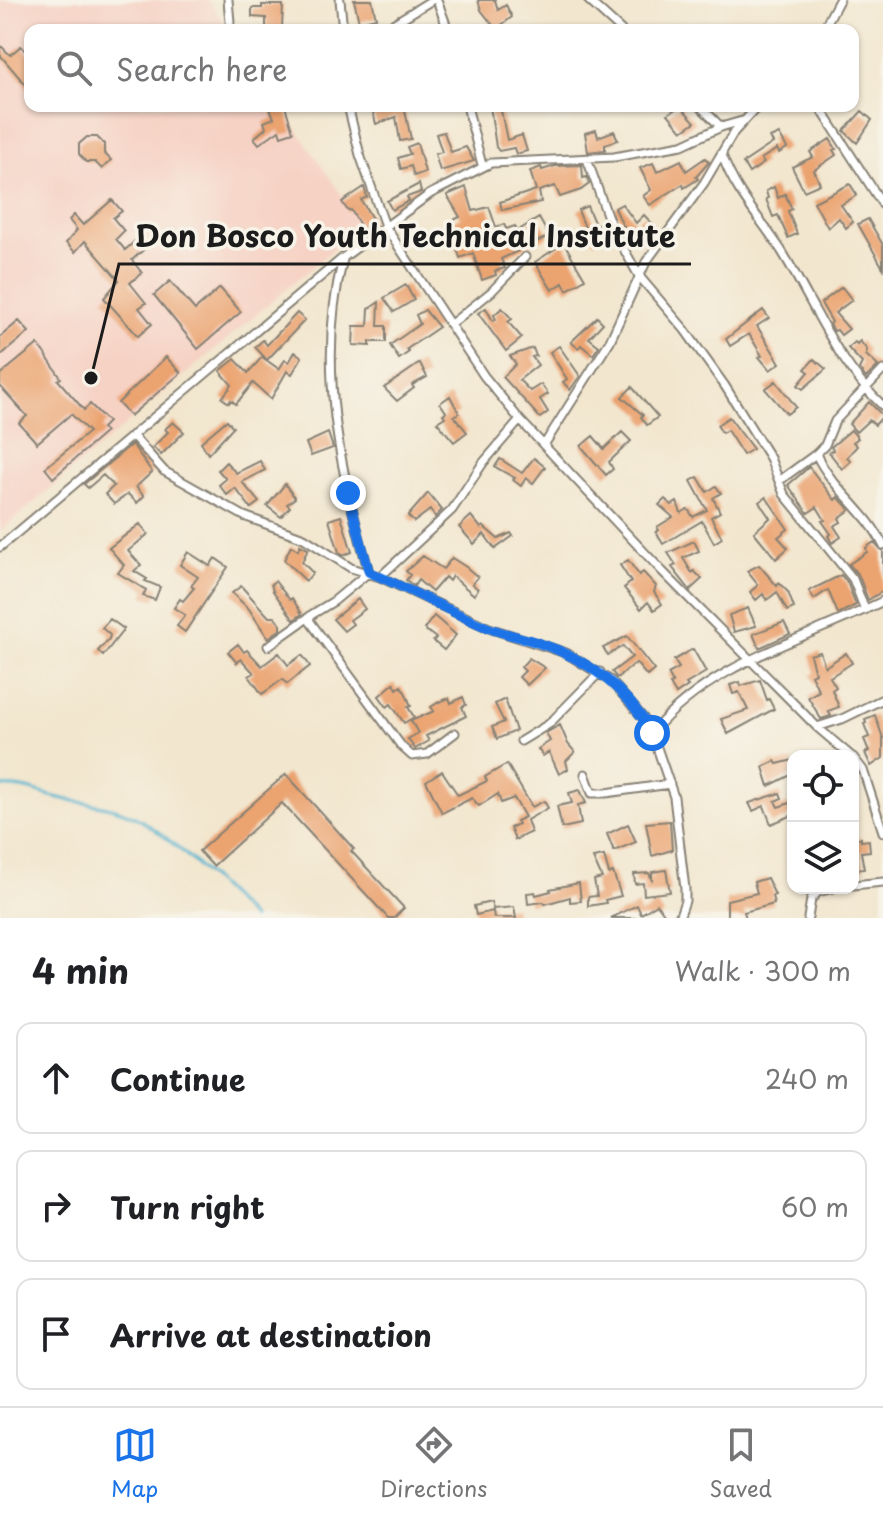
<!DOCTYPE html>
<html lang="en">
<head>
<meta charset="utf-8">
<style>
  :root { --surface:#fff; --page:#f6f6f6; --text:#202124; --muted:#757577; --line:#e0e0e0; --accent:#1a73e8 }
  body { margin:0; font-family:"Playpen Sans",sans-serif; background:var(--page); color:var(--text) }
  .controls { position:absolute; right:24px; bottom:24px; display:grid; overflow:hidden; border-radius:16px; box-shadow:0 2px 6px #0004 }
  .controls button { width:72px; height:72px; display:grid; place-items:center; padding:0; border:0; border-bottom:2px solid var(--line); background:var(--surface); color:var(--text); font:40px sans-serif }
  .stop { position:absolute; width:24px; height:24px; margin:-18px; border:6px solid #1a73e8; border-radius:50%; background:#fff }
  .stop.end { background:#1a73e8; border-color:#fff; box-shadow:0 2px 8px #0008 }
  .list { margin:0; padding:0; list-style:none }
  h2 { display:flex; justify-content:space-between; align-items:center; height:104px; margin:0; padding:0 32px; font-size:34px }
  h2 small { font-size:26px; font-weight:400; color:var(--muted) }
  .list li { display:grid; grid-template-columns:52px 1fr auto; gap:24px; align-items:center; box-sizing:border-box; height:112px; margin:0 16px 16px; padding:0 16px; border:2px solid var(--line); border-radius:16px }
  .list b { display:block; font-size:30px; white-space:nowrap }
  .list em { font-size:26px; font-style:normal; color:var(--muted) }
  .icon { flex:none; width:44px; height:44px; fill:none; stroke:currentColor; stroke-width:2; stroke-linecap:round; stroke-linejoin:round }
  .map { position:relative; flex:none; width:883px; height:918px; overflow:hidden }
  .search { position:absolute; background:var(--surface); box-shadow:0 2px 6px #0004; left:24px; right:24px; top:24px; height:88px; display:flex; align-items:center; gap:20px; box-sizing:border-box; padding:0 28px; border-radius:16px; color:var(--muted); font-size:30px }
  .sheet { height:488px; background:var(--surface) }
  nav { display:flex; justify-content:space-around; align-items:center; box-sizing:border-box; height:112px; border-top:2px solid var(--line); background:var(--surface); font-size:22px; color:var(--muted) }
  nav a { display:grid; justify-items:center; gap:4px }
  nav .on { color:var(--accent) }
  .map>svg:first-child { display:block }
  .built { fill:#f6d2c4 }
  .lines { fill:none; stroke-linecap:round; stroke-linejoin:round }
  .stream { stroke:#52b4d1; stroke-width:3 }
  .building { fill:#eba370 }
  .minor-casing { stroke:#878175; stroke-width:11 }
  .minor { stroke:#fff; stroke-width:7 }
  .route { stroke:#1a73e8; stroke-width:10 }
  .leader { fill:none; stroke:#1c1c1c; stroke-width:3 }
  .callout-dot { fill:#1c1c1c; stroke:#f7f3e8; stroke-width:3 }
  .callout-label { font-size:30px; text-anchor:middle; font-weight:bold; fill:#1c1c1c; stroke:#f7f3e8; stroke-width:7; stroke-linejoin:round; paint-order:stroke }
</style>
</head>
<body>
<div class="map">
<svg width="883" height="918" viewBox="0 0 883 918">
  <rect width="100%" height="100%" fill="#f7f3e8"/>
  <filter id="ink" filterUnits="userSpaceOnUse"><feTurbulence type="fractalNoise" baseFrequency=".0125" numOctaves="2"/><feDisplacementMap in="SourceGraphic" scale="16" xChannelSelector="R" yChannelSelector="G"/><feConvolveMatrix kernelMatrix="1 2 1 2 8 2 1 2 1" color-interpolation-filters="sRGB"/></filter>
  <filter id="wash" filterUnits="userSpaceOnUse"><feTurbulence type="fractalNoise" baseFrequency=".006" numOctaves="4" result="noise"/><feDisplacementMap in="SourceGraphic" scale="32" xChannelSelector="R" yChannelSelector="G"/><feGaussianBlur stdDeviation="1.8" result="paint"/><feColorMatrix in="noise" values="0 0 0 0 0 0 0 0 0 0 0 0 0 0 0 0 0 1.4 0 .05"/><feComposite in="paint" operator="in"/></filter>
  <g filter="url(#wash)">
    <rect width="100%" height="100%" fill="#f2e6ce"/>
    <path class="built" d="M0,0H208L229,30H30V106H281L362,225L0,531Z"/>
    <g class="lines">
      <path class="stream" d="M0,787C24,785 37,793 59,798C82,803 110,805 131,815C172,835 218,886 252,918"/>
    </g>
    <g id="blocks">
      <path class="building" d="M354,0H372L376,18L359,22Z
        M478,0H495L498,10L506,5L512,17L496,29L481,10Z
        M262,5H283L282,28L266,29V18L252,17V8H262Z
        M0,45L10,55L21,46L30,56V90L0,55Z
        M269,106H285L293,132L281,136L279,130L259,144L254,138L266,128L264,122L274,118Z
        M381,106H404L411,139L400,141L396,117L376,124L372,109Z
        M490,106H500L507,140L522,135L527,151L516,154L514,148L499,151L496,147Z
        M680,106L695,122L682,131L668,114Z
        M862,111L872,120L857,143L844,131Z
        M596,130L598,137L614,131L618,140L605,145V150L588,152L585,133Z
        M444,132L451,152L466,147L474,161L440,171L435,154L442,152L436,134Z
        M779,134L787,148L779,153L777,149L761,159L764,163L749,173L743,163L773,143L770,138Z
        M87,137H97L104,144V153L111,160L102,169L95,162H86L79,154V144Z
        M830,139L836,149L833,150L836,155L814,170L820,184L804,191L792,167L813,157L810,152Z
        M417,143L425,172L414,176L411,166L401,169L398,158L410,154L407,147Z
        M705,158L709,162L696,177L698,179L684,188L683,184L650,205L643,196L651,190L640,168L653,163L657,172L681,160L686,171Z
        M582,165L583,178L587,177L589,184L581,190L560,197L555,186L539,191L541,202L502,210L500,202L536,190L530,171L541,167L542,170L555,166Z
        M419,184L421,192L407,197L409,201L392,210L387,201Z
        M850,184L857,195L841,205L853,222L846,228L839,218L828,228L814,202Z
        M364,187L367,197L361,200L374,222L362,229L351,210L348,211L342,202Z
        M466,187L473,211L489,207L496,227L504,224L506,229L515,226L517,231L539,218L549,236L501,259L505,268L495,271L496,275L482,280L473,253L460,258L454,240L458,238L451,221L460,217L447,195Z
        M774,187L778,198L785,194L792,209L788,211L797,234L788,238L778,215L773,217L766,199L768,198L766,191Z
        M112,200L122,211L113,218L124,231L116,239L125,250L141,236L149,245L132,260L142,273L130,283L146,303L139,308L152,324L138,336L104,298L119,280L85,241L75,252L66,243L77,230L69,220L74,215L83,225Z
        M622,204L636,223L644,215L657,229L640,244L622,224L615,208Z
        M587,206L595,225L597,224L604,237L594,242L591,237L587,239L583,231L586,230L578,210Z
        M868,219L883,245V268L858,224Z
        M564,243L585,279L567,290L563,283L552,290L535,262Z
        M170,281L195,310L220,288L241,312L198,349L154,295Z
        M406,285L414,300L394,312L384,298Z
        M842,287L852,300L835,313L849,329L841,335L837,330L834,331L830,324L832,322L821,303Z
        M379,302L378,326H386V342H370V346L353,345L354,326H368L369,309Z
        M486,308L493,321L496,320L494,315L502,308L512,319L508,322L522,338L506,351L478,313Z
        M425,310L439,327L407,349L409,352L399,359L390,345L420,324L416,315Z
        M763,310L769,318L757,326L780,363L770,370L759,357L762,356L749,334L730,346L726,339Z
        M297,313L305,320L267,360L255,347L263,340L267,345Z
        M597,317L603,323L589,338L599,346L593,355L581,345L578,348L571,342Z
        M19,321L29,332L0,356V337Z
        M860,341L867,350L866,355L878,366L866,378L859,369L862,363L848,348L855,342L857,344Z
        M38,344L61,378L58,380L84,410L90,404L108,422L102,428L106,432L53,478L45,468L89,432L71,414L37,443L19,423L27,416L0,386V375Z
        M559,346L580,376L570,390L563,382L567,379L550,352Z
        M533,348L536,356L532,357L538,365L519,380L530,391L541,384L548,394L540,399L548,412L540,418L503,377L516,364L510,356Z
        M295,352L302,357L292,374L287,371L271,399L253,383L236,404L231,400L229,403L222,398L232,385L220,371L235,359L248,373L262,357L279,369L285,360L289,362Z
        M166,357L181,373L130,416L118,403Z
        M814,359L826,369L803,389L798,385L809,372L805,369Z
        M420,363L427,377L412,385L414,388L397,401L384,388Z
        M776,381L796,407L787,414L765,389Z
        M632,387L658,417L647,425L641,417L643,415L622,397Z
        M450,396L459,413L454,416L467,432L454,442L437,422L445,417L443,414L446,412L440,403Z
        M869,402L883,416L875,425L869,420L856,432L849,424Z
        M729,417L753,449L743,455L727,430L722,433L717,425Z
        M227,420L233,427L208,454L201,442Z
        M173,422L184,432L161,455L153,447L168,432L165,429Z
        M851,430L858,438L853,442L857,446L847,457L851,461L842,469L829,452L833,450L831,447Z
        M622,432L631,441L609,462L613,469L606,475L581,446L593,436L604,449Z
        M328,433L333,448L311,456L306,443Z
        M132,444L152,472L136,487L144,496L137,503L128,494L114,504L105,494L114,486L103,475L88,488L84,484Z
        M534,458L545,467L533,483L526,478L521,486L513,480L515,478L495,467L500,459L522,473Z
        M260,461L265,470L242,482L259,502L251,508L235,488L227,495L219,485L226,479L218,470L226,462L236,473Z
        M809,467L835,500L838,497L850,510L839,518L841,522L834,526L841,537L832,543L828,536L831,534L822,521L825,520L817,507L808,513L788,485Z
        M698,477L707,492L716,486L721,493L713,498L720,512L711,517L722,538L714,543L702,521L663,544L656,532L659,530L657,527L673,517L659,505L665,499L672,505L677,502L681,513L688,509L693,517L707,510L691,481Z
        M285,484L295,498L287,504L290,507L281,517L267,506Z
        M428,493L442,510L435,517L430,510L414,522L408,516Z
        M766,497L788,529L778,537L788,548L776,559L754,532L770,518L759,502Z
        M341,516L352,552L342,555L339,552L329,520Z
        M471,516L481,528L483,526L498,539L511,533L513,536L495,549L484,534L474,544L459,527Z
        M140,524L148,534L128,551L141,565L134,571L147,579L145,581L160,587L155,600L143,596L146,590L118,573L124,565L109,548Z
        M694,541L699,551L683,558L692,573L694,571L702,579L690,590L672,567L676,565L668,553Z
        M874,542L883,551V591L868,600L859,576L849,564L867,552L866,548Z
        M300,545L308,549L302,562L313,573L306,581L284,560L291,546L298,550Z
        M188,552L210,566L215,558L228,567L185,632L177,626L185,615L174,608L180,599L183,601L194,588L191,586L198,577L180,565Z
        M423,556L443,569L452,558L466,567L478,577L472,584L478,589L474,595L452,576L449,581L445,577L432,592L418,580L414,586L411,584L406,580L410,575L406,571Z
        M628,560L639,575L643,572L656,586L654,592L662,604L654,610L648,602L641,609L624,588L631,582L620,565Z
        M759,565L777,586L779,583L788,592L794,608L787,611L777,592L767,600L763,594L756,600L750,592L758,585L747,571Z
        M841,575L847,582L856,605L838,614L828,590L814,599L809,591Z
        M275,581L290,600L292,598L302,614L294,620L273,591L271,584Z
        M241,586L269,617H275L281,625V629L268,638L249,609L232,593Z
        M358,599L365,609L350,620L353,624L344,631L333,619Z
        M748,608L756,626L734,632L729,615Z
        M434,616L456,635L444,650L433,641L436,638L424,629Z
        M110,619L124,629L103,656L98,651L109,639L110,635L102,628Z
        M784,622L790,634L759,648L753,634Z
        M627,636L654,670L647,676L636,663L617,678L612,672L632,657L623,646L608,655L603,648Z
        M238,644L244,652L247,650L262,666L279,653L288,665L302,655L310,666L287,684L283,679L262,694L249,676L254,673L241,659L237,663L228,652Z
        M693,649L706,672L686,684L688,686L676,694L670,684L673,683L668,674L679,668L674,660Z
        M820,652L825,667L846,653L852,663L830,677L836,687L832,690L839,707L828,711L831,716L821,719L808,697L819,691L811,675L815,673L810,655Z
        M529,658L545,668L527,685L519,677L525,671L521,667Z
        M760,680L767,700L769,699L774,709L728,734L721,719L748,710L739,692L733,694L730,685L740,682L741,686Z
        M394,683L397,689L401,686L406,694L411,706L408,707L414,717L404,723L391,704L387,707L379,696Z
        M463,697L466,705L462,707L466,716L426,736L429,741L415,749L408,739L418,733L411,721L434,711L431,707L439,702L449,698L451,703Z
        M505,699L516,731L497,739L492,727L504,722L495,704Z
        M875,715L883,738V758L871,766L865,753L869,751L864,739L869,737L864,724L866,723L865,719Z
        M560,725L568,744L575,752L566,761L568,769L559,774L549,752L543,756L538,749L550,741L546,733Z
        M793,760V774L769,786L763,767L775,761L777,764Z
        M507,764L532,807L544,801L548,808L527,820L531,832L515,840L510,828L518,824L516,821L525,817L514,798L501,803L498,794L479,806L472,798L442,813L426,781L442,771L458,795L487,781L485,777Z
        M286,774L354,849L351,851L404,908L394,918H388L282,803L213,866L199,851Z
        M580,790L586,803L578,805L581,824L562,828L557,806L572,803L569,793Z
        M780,793L782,798L775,801L778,807L793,802V815L771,824L764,806L753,811L749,803Z
        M670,821L672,850L652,856L646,823Z
        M628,824L636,842L614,851L607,834Z
        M861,838V841L869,840L870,851L861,852L864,869L856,870L853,839Z
        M604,856L609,874L613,872L621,896L605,900L606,903L588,906V897L597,896L594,880L602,878L593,858Z
        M666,870L670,892L644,895L643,883L635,884L634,874L649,873L652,881V872Z
        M767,878L775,895L772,896L774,904L744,912L746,918H727V900L757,893L754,882Z
        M579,883L581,901L570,902V897L545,904L544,902L528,904L527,893L535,892L536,895L551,891L550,889Z
        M491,902L493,909L514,907L516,918H494L493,911L476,915L474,906Z
        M657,904L664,914L659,918H611L637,905L641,914Z"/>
    </g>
  </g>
  <g filter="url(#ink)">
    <use href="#blocks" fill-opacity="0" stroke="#878175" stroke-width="2"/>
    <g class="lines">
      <g class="minor-casing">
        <path id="minor" d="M228,0L230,22
          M340,0L343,30
          M437,0L448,30
          M588,0L621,30
          M383,30L432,0
          M823,30L839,0
          M348,106L360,155L385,226L484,376L520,420L662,571L817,727L851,756
          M467,106L482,165
          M700,106L721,127
          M819,106L883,205
          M722,155C735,192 760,218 781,250C814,303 836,362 883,406
          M587,159L611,226L639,276L685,330L725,386L770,458L784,494L853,579L865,610
          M343,259C316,363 340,472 369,572L334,601L311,615L309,620L402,747L412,756L427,754L455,733
          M451,324L491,292L525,257
          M132,435L164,471L244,516L304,538L351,568L380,577L489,628L566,653L611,681L644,719L652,733L674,797L685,889V901L679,918
          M544,445L610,341L646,262L704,183L734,132L758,106
          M816,454C832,489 867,511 883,545
          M779,481L816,454L825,445L835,421L883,370
          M0,547L344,257L430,194L491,163L614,157L682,145L721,127L742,121
          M380,577L452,510L483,463L520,420
          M268,646L309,617
          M817,727L842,719L883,699
          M652,733C711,662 804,640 883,601
          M521,741L549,724L600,672
          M853,757L863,770L883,832
          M585,774L592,793H606L670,784
          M853,885L883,882
          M808,918L811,899L818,892L833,888"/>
      </g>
      <use href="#minor" class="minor"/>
    </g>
  </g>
  <g class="lines" filter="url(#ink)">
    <path class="route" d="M348,493L369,572C409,589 447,610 486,627C503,634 522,637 539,643C588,659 626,688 652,733"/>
  </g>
  <path class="leader" d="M91 378L119 264H691"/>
  <circle class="callout-dot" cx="91" cy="378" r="8"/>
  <g class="callout-label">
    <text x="405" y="247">Don Bosco Youth Technical Institute</text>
  </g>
</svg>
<div class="controls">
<button><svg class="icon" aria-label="locate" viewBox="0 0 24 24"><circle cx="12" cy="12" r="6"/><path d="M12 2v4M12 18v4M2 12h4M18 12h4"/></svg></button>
<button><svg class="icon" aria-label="layers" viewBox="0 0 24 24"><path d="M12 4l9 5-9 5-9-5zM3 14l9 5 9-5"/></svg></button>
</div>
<div class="stop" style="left:652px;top:733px"></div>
<div class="stop end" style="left:348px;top:493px"></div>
<div class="search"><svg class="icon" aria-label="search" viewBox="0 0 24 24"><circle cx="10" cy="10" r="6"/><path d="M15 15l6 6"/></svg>Search here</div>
</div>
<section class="sheet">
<h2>4 min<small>Walk · 300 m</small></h2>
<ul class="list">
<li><svg class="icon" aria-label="ahead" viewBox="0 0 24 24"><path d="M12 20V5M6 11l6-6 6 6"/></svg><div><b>Continue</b></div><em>240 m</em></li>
<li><svg class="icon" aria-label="right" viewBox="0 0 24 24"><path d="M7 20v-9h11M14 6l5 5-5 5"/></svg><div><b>Turn right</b></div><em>60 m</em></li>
<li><svg class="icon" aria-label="arrive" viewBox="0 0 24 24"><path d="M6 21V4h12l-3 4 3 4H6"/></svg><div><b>Arrive at destination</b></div></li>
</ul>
</section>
<nav>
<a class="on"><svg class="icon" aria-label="map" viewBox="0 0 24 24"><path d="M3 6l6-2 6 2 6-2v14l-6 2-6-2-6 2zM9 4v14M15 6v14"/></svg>Map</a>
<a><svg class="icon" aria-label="directions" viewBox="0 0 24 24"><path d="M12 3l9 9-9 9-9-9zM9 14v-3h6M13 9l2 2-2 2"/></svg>Directions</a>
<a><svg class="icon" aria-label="saved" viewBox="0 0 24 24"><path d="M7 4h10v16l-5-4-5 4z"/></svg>Saved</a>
</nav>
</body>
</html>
